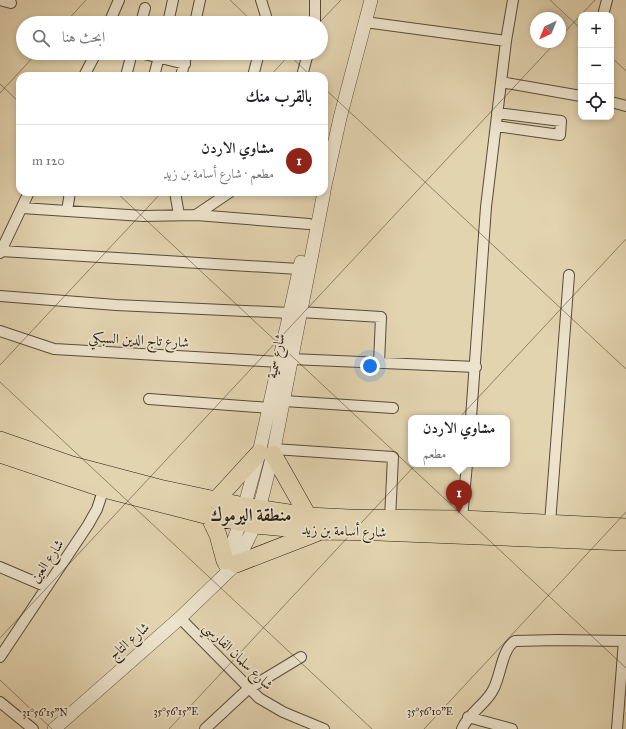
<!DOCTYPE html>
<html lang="ar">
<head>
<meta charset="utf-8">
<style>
  :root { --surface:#fff; --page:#f2f2f2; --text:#202124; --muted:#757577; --line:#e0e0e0; --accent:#8f2418 }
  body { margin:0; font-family:"IM FELL Great Primer",Amiri,serif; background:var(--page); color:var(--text); direction:rtl }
  .controls { position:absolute; right:12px; top:12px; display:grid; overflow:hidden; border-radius:8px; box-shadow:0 2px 6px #0003 }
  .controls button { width:36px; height:36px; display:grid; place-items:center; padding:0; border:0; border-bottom:1px solid var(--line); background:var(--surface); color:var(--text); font:20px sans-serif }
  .compass { position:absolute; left:530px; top:12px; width:36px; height:36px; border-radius:50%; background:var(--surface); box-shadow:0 2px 6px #0003; rotate:223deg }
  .you { position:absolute; left:370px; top:366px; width:14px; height:14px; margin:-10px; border:3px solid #fff; border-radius:50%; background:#1a73e8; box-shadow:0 0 0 6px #1a73e833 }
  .badge { display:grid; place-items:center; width:26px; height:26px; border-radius:50%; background:var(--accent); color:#fff; font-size:13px; font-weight:700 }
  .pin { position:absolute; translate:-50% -33px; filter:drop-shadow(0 1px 2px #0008) }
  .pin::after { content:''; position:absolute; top:21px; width:14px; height:12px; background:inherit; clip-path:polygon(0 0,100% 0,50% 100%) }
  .popup { position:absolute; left:408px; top:415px; width:102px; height:52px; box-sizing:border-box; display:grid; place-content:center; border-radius:8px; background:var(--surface); filter:drop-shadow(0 1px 3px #0005); font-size:13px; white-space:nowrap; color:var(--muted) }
  .popup b { font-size:15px; color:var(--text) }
  .popup::after { content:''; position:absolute; left:50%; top:100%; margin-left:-8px; border:8px solid transparent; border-top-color:var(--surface) }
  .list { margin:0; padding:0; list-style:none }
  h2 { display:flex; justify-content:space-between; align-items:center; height:52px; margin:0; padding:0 16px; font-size:17px }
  h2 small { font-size:13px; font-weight:400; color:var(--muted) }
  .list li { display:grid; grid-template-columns:26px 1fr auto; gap:12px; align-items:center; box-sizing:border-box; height:72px; padding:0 16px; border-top:1px solid var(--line) }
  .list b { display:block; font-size:15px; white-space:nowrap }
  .list p { margin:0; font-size:13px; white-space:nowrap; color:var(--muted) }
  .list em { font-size:13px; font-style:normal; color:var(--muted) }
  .icon { flex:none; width:22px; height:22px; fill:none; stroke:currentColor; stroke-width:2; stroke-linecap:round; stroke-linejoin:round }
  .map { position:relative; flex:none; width:626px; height:729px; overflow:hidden; direction:ltr }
  .search { position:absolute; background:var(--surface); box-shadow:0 2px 6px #0003; left:16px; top:16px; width:312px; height:44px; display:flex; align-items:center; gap:10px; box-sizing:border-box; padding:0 14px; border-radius:22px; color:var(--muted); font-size:15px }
  .panel { position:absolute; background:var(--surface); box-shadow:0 2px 6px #0003; left:16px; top:72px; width:312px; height:124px; border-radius:12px; direction:rtl }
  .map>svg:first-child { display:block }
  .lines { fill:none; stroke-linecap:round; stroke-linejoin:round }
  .minor-casing { stroke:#574c3a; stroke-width:12 }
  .tertiary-casing { stroke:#574c3a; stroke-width:14 }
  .trunk-casing { stroke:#281e12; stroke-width:18 }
  .minor { stroke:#ede3cc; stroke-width:10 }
  .tertiary { stroke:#ede3cc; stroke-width:13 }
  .trunk { stroke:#e3d4b0; stroke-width:17 }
  .ticks { fill:none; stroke:#281e12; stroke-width:1; stroke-opacity:0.45 }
  .labels { text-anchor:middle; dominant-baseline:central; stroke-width:3.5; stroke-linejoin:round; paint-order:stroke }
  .street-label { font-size:14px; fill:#281e12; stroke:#ede3cc }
  .district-label { font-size:18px; font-weight:bold; fill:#281e12; stroke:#ede3cc }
  .ticks-label { font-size:10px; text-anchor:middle; fill:#281e12; stroke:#ede3cc; stroke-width:3.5; stroke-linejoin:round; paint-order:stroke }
</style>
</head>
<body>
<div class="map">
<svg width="626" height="729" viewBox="0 0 626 729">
  <rect width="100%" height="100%" fill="#e3d4b0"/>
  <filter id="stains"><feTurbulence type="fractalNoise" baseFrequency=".005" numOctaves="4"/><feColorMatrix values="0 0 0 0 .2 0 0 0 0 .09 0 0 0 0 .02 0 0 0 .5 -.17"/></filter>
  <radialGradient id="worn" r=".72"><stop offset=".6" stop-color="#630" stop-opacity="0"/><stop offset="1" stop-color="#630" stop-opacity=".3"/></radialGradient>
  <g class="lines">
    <g class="minor-casing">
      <path id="minor" d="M0,0L11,3
        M261,0L266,16V23
        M315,0V23
        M603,15L607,0
        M365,22L506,41L486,207L471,418
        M109,23L119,0
        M141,23L145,8
        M168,23L173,0
        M195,23L200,0
        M506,41L513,0
        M140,53L185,64
        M84,76L96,53
        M126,76L132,53
        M154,76L160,53
        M181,76L187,53
        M253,76L259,53
        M302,76L308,53
        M501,82L581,96
        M611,102L626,106
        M496,126L560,135L561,121L497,113
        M175,192L179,215
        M22,208L143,216L196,215L309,224
        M67,211L70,192
        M196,215L230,192
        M1,251L299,269
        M0,253L29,192
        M0,296L116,305L290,313
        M300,312L381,317L379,363
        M0,331L54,349L280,362
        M291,359L476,367
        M149,399L270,408
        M284,401L393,408
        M274,449L393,457L390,519
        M462,519L467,464
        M550,523L569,275
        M0,567L47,587
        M180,618L259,698L283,712L324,729
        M0,657L88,525L97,509L105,485
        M0,702L33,729
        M468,717L512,729
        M205,729L248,689L301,657
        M462,729C469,712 487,704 494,688C501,674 502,649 515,641L557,640L626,641
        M617,729L624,641"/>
    </g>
    <g class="tertiary-casing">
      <path id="tertiary" d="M324,190L340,118L371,0
        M225,565L240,523L259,453L301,262
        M54,729L180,618L236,564L255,525L273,454L324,192"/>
    </g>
    <g class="trunk-casing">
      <path id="trunk" d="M0,440L72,465L159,488L244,506L308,516L349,518L462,519L626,527
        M0,454L104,489L209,516L255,525L320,531L379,532L626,542
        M273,454L308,516
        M216,500L259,453
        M209,516L218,535L225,561
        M236,564L316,533"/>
    </g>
    <use href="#minor" class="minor"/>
    <use href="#tertiary" class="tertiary"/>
    <use href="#trunk" class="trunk"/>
  </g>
  <path class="ticks" d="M230,0L254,23M550,0L581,29M65,23L86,0M319,23L341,0M560,37L595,0M287,53L311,76M611,57L626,71M270,76L291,53M0,84L20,103M324,88L626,369M0,93L37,53M116,192L626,668M0,365L162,192M0,382L372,729M0,638L556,42M0,680L52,729M169,729L626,239M424,729L626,512"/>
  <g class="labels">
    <g class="street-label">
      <text transform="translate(139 340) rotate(3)">شارع تاج الدين السبكي</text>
      <text transform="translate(276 356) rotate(-79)">شارع سمية</text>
      <text transform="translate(344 531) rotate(2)">شارع أسامة بن زيد</text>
      <text transform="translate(47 561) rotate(-56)">شارع العين</text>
      <text transform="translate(129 641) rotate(-41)">شارع التاج</text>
      <text transform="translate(238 656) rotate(44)">شارع سلمان الفارسي</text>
    </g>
    <g class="district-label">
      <text x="251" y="515">منطقة اليرموك</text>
    </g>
  </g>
  <g class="ticks-label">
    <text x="176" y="715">35°56'15"E</text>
    <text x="430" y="715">35°56'10"E</text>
    <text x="45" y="716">31°56'15"N</text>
  </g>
  <rect width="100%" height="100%" filter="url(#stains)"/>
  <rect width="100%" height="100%" fill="url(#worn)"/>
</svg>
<div class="controls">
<button>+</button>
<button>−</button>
<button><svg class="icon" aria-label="locate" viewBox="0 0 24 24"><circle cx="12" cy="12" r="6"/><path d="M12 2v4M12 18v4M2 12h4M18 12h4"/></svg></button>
</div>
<svg class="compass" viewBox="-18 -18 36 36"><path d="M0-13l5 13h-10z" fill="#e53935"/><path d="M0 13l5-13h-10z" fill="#757577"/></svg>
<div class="you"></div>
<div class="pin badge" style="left:459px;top:513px">1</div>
<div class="popup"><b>مشاوي الاردن</b>مطعم</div>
<div class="search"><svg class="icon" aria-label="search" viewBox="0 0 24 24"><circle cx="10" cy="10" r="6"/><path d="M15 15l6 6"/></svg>ابحث هنا</div>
<section class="panel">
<h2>بالقرب منك<small></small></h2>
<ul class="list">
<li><span class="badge">1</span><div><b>مشاوي الاردن</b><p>مطعم · شارع أسامة بن زيد</p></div><em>120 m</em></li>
</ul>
</section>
</div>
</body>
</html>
